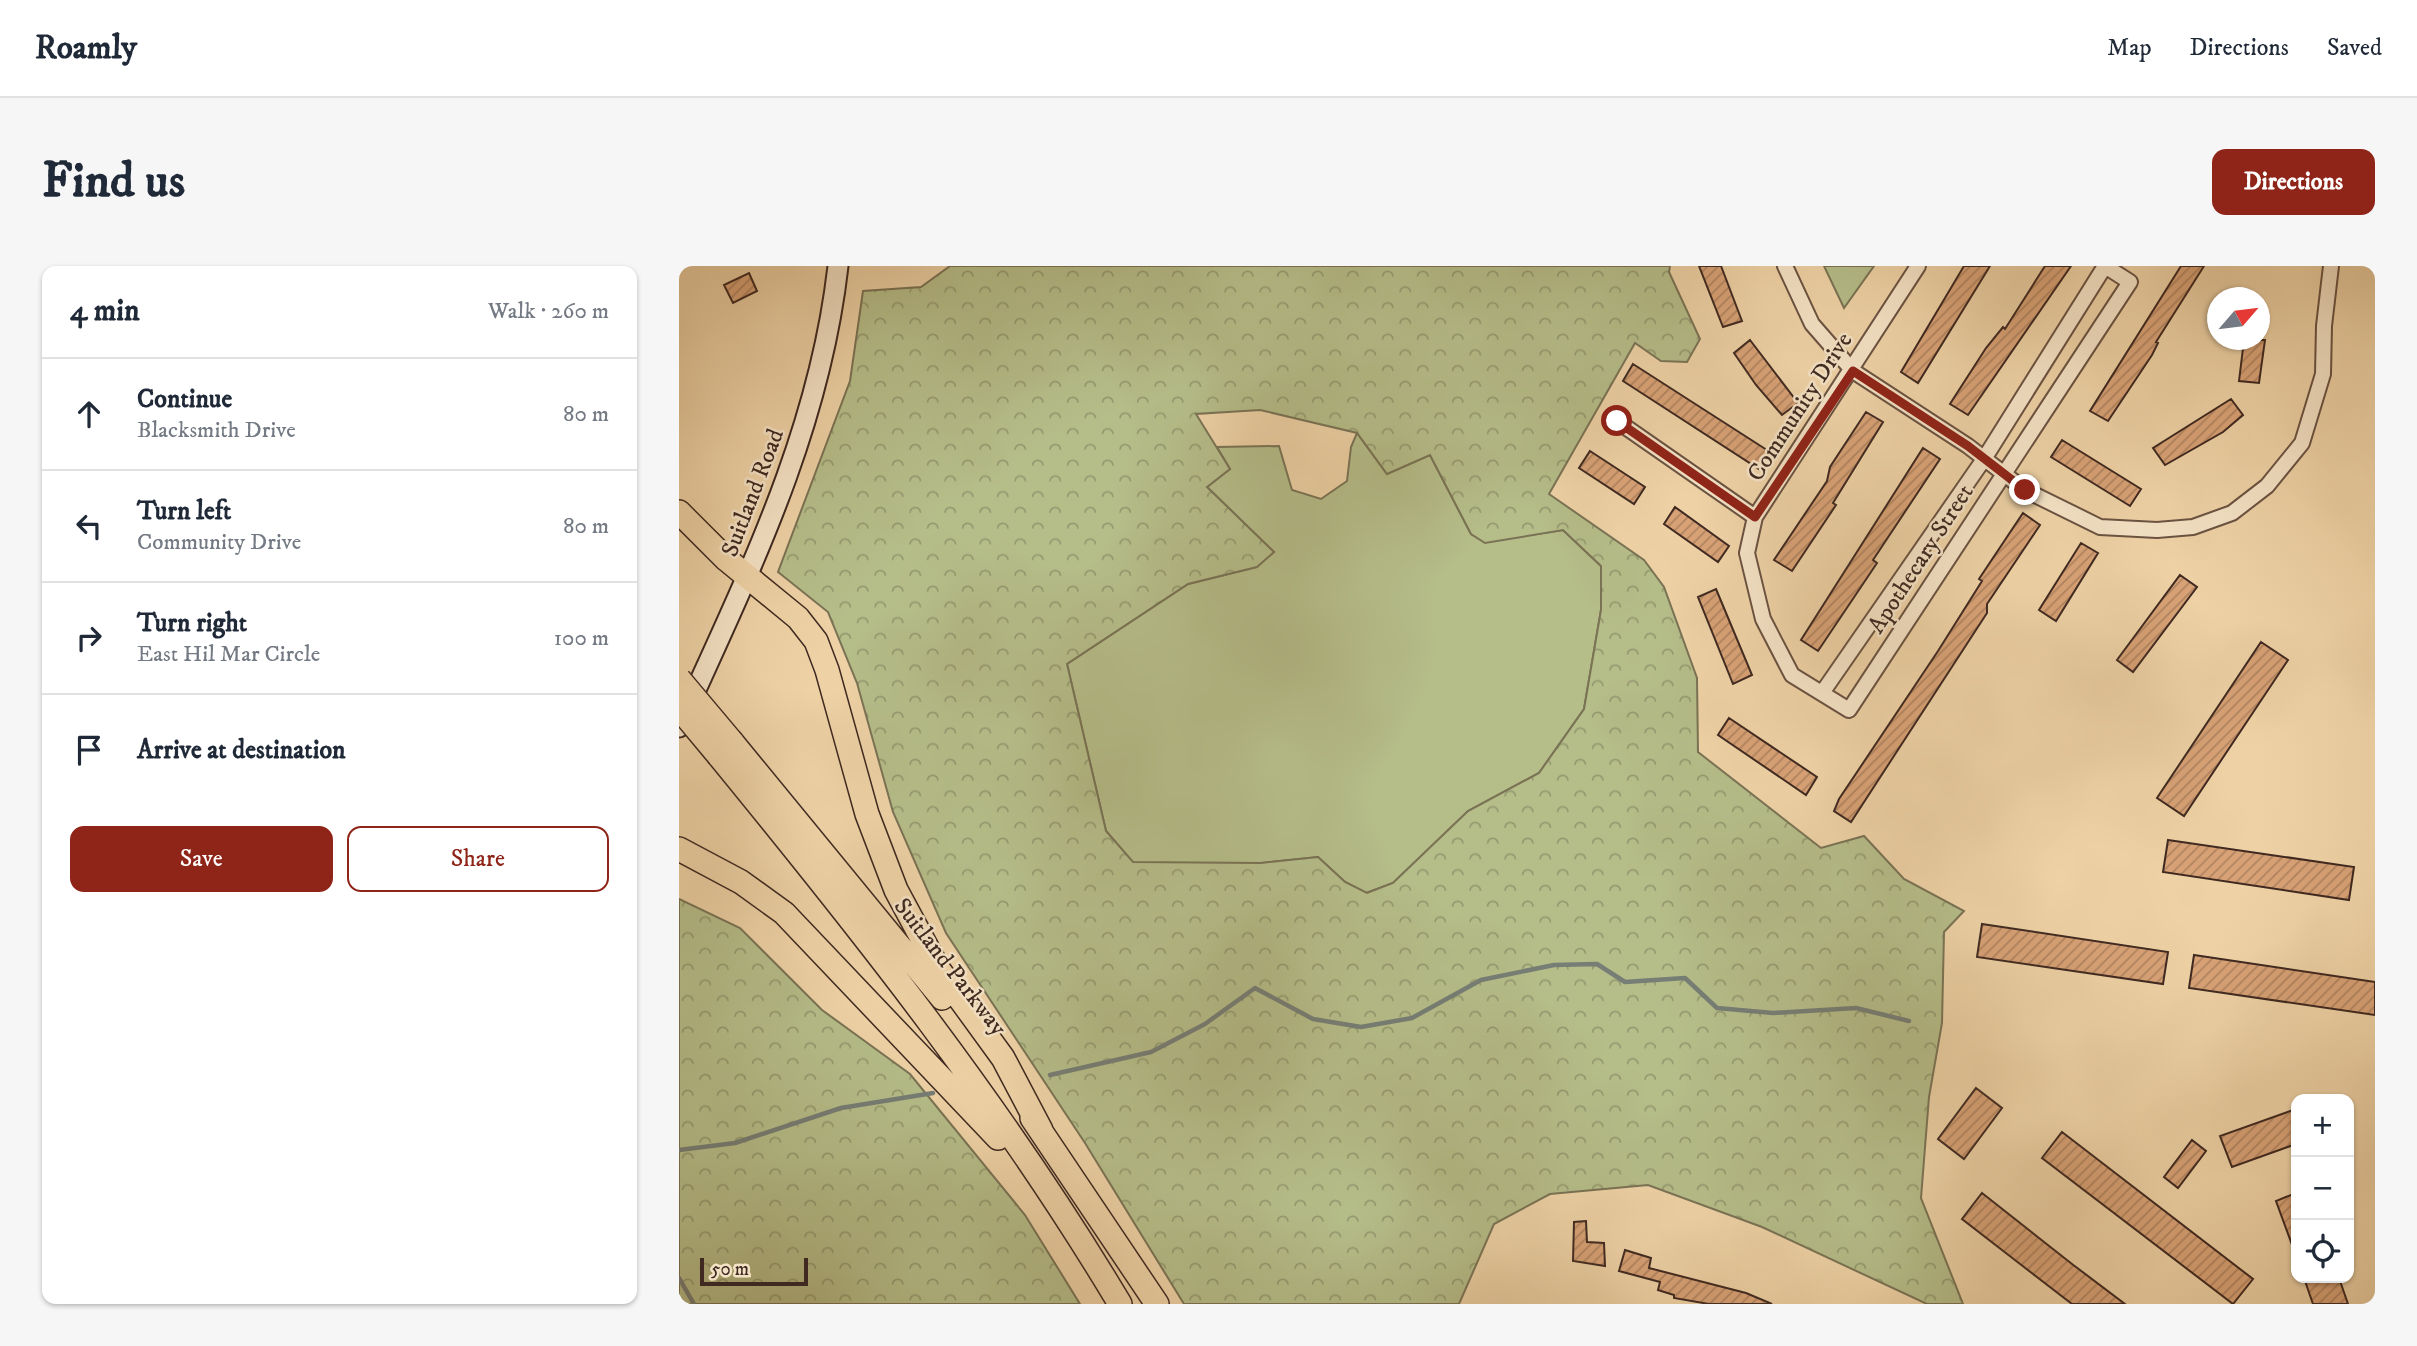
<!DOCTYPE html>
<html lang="en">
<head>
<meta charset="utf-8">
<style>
  :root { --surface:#fff; --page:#f6f6f7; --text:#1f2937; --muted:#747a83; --line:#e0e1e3; --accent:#8f2418 }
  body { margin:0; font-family:"IM FELL DW Pica",serif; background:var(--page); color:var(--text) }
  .controls { position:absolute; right:21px; bottom:21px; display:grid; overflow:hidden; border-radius:14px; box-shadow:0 2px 5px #0004 }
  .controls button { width:63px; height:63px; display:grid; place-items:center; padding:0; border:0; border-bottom:2px solid var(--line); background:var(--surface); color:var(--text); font:35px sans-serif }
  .compass { position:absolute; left:1528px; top:21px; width:63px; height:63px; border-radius:50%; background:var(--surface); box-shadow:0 2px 5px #0004; rotate:62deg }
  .scale { position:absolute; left:21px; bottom:18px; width:108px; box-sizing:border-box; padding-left:7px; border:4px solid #3f2921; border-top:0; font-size:19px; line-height:24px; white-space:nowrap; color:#3f2921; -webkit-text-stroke:5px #f4e2c5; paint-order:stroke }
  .stop { position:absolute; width:21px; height:21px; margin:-16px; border:5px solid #8f2418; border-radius:50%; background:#fff }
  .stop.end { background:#8f2418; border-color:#fff; box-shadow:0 2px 7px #0008 }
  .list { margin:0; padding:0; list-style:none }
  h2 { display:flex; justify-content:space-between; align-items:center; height:91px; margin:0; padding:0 28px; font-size:30px }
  h2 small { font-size:23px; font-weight:400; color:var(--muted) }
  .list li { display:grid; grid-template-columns:46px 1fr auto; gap:21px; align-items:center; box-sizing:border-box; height:112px; padding:0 28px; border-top:2px solid var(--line) }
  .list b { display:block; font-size:26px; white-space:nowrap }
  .list p { margin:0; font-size:23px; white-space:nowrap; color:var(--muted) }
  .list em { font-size:23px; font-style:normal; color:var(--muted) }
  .actions { display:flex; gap:14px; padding:21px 28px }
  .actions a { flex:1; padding:16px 0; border:2px solid var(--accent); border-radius:14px; text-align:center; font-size:24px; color:var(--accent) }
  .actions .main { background:var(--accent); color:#fff }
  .icon { flex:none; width:38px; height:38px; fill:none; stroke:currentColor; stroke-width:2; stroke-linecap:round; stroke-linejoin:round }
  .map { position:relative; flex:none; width:1696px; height:1038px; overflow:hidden; border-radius:14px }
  header { display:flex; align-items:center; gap:42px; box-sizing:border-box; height:98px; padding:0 35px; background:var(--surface); border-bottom:2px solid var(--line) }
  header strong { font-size:33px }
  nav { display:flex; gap:38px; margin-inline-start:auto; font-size:24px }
  .intro { display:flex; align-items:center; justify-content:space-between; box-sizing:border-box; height:168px; padding:0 42px }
  h1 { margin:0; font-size:49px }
  .button { padding:18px 32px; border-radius:14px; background:var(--accent); color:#fff; font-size:24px; font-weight:700 }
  main { display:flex; gap:42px; padding:0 42px }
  aside { flex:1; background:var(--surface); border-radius:14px; box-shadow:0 2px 5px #0004 }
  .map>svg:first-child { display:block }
  .green { fill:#b5bd89; stroke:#7a7355; stroke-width:2 }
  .forest { fill:url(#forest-crowns); stroke:#7a7355; stroke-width:2; fill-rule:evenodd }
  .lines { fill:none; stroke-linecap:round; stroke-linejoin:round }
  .stream { stroke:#767e75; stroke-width:4.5 }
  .building { fill:url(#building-hatch); stroke:#3f2921; stroke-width:2 }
  .minor-casing { stroke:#6b5342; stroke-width:18 }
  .secondary-casing { stroke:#3f2921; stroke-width:23 }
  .trunk-casing { stroke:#3f2921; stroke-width:26 }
  .minor { stroke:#f4e2c5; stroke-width:14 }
  .secondary { stroke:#f4e2c5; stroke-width:19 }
  .trunk { stroke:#eed2a6; stroke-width:23 }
  .trunk-bridge-casing { stroke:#3f2921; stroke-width:26; stroke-linecap:butt }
  .trunk-bridge { stroke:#eed2a6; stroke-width:23 }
  .route { stroke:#8f2418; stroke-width:9 }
  .labels { text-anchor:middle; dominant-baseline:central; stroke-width:5; stroke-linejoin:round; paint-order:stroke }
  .street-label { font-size:24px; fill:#3f2921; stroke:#f4e2c5 }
</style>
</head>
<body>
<header>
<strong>Roamly</strong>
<nav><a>Map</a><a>Directions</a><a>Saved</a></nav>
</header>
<div class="intro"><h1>Find us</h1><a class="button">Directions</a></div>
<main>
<aside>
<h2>4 min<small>Walk · 260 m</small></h2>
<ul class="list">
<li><svg class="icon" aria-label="ahead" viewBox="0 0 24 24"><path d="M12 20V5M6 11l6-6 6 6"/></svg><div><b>Continue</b><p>Blacksmith Drive</p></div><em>80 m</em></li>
<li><svg class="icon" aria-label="left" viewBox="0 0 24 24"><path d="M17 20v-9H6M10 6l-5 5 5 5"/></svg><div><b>Turn left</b><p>Community Drive</p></div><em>80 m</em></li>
<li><svg class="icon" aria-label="right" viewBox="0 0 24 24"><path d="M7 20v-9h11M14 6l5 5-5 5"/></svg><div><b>Turn right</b><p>East Hil Mar Circle</p></div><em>100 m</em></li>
<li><svg class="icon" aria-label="arrive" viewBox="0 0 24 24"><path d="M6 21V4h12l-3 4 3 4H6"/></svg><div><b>Arrive at destination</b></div></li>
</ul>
<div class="actions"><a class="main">Save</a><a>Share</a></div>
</aside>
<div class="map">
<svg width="1696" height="1038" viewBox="0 0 1696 1038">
  <defs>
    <pattern id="forest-crowns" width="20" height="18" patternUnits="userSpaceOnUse" patternTransform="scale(1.75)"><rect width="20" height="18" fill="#b5bd89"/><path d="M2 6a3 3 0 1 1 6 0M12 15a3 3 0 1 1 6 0" fill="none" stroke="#959a70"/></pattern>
    <pattern id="building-hatch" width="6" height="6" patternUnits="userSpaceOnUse" patternTransform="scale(1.75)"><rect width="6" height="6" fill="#d8a276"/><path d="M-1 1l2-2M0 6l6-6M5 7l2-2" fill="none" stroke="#b18460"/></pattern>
  </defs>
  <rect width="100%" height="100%" fill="#eed2a6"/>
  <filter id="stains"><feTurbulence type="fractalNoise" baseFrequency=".00286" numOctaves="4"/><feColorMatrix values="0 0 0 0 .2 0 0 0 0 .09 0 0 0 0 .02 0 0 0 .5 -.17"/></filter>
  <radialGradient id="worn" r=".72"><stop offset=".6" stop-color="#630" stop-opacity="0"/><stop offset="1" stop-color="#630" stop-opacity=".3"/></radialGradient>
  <path class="green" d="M1145,0H1195L1165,42Z
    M678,167L708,208L751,189L792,268L806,276L884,264L922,300V344L905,443L860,507L789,545L714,617L687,627L666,616L639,591L582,597H454L427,565L388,398L509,318L577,301L595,286L528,221L551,203L538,181L600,180L613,224L642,233L668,215L672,181Z"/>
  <path class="forest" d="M271,0H991L990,6L1021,73L1008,96L982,95L956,77L870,228L965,294L985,321L1018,412L1019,486L1142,582L1185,570L1225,613L1285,645L1265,666L1263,757L1250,831L1242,932L1284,1038H1248L1083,961L969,919L871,928L815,958L780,1038H505L406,877L267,667L214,546L178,417L149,346L99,306L171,115L184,25L242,21ZM581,144L678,167L708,208L751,189L792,268L806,277L884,264L922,300V344L905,443L860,507L789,545L714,617L688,627L666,616L639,591L582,597L454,596L427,565L388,398L509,318L578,301L595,286L528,221L551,203L517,148Z
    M0,633L61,662L143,744L231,808L346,949L401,1038H0Z"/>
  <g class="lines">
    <path class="stream" d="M371,809L472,786L526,758L576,722L634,753L682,761L733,752L802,714L875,699L918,698L946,716L1006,712L1038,742L1094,747L1177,742L1230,755
      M0,884L56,877L162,842L254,827
      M0,1012L15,1038"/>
  </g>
  <path class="building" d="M1020,0H1042L1063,55L1044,61Z
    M1285,0H1311L1239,117L1222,106Z
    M1366,0H1392L1289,149L1271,138L1307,82L1324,61L1326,63Z
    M1502,0H1525L1477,76L1479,77L1473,89L1429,155L1411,145Z
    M70,7L78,25L54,37L45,19Z
    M1071,74L1119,137L1103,149L1077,119L1055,87Z
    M1565,74H1586L1580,117L1560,115Z
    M954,98L1091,186L1080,203L944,115Z
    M1552,133L1564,149L1544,166L1486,199L1474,182Z
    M1187,146L1204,156L1154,237L1157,239L1113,305L1095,294L1148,215L1151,201Z
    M1383,174L1462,223L1451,240L1372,191Z
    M1244,182L1261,193L1194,294L1198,297L1139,385L1122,374Z
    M911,185L966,221L955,238L900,202Z
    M996,241L1050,280L1039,296L985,258Z
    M1344,247L1361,259L1308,338V347L1172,556L1155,545L1160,533L1259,385L1303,315L1300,313Z
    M1402,277L1419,287L1377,355L1360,344Z
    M1501,309L1518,321L1454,406L1438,394Z
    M1037,323L1073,409L1054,418L1019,331Z
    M1582,376L1609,394L1505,550L1478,532Z
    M1050,452L1138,511L1127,529L1039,469Z
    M1489,574L1675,601L1670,634L1484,606Z
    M1303,658L1489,686L1484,718L1298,691Z
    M1515,689L1696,716V749L1510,722Z
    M1297,822L1323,842L1285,893L1259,873Z
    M1617,843V878L1553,901L1541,870Z
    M1383,866L1574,1013L1554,1038L1363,892Z
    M1513,874L1527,885L1499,922L1485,911Z
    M1303,927L1393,998L1446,1038H1393L1332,991L1283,953Z
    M1617,927V986L1616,987L1597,935Z
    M907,955L908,976L925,977L926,1000L894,995L895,956Z
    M946,984L972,992L970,1002L1067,1027L1093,1038H1030L995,1032V1029L979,1024L981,1016L940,1005Z
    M1625,1012H1660L1669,1038H1634Z"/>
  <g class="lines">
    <g class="minor-casing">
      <path id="minor" d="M1106,0L1133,58L1174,105L1289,180L1346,224L1421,261L1478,264L1514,261L1553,247L1588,220L1623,177L1644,108L1645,60L1652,0
        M938,155L1076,251
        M1143,427L1305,193L1426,0L1451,16L1170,444L1113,409L1084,353L1068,287L1076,251L1239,0"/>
    </g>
    <g class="secondary-casing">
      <path id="secondary" d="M0,461C68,310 140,168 159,0"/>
    </g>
    <g class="trunk-casing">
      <path id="trunk" d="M0,246L47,293L119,352L137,375L148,404L188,548L217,624L260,704L324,792L362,864
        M53,476L263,732
        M40,490C184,666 324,842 441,1038
        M0,583L62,616L105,647L319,872
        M353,852L478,1038"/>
    </g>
    <use href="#minor" class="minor"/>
    <use href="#secondary" class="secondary"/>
    <use href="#trunk" class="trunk"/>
    <g class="trunk-bridge-casing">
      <path id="trunk-bridge" d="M0,413L53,476
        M0,442L40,490"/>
    </g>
    <use href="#trunk-bridge" class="trunk-bridge"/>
  </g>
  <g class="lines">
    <path class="route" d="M938,155L1076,251L1174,105L1289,180L1346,224"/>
  </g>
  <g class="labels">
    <g class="street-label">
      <text transform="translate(1121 141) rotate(-57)">Community Drive</text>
      <text transform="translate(74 227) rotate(-69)">Suitland Road</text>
      <text transform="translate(1242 293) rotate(-57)">Apothecary Street</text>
      <text transform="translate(271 701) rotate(52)">Suitland Parkway</text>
    </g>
  </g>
  <rect width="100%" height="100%" filter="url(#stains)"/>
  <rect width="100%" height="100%" fill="url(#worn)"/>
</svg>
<div class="controls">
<button>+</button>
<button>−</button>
<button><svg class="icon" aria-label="locate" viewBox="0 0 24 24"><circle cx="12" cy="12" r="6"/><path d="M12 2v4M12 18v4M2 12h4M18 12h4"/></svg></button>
</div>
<svg class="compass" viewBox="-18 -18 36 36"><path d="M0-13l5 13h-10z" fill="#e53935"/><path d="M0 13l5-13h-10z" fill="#747a83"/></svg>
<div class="scale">50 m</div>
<div class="stop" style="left:938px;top:155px"></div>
<div class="stop end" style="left:1346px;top:224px"></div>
</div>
</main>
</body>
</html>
